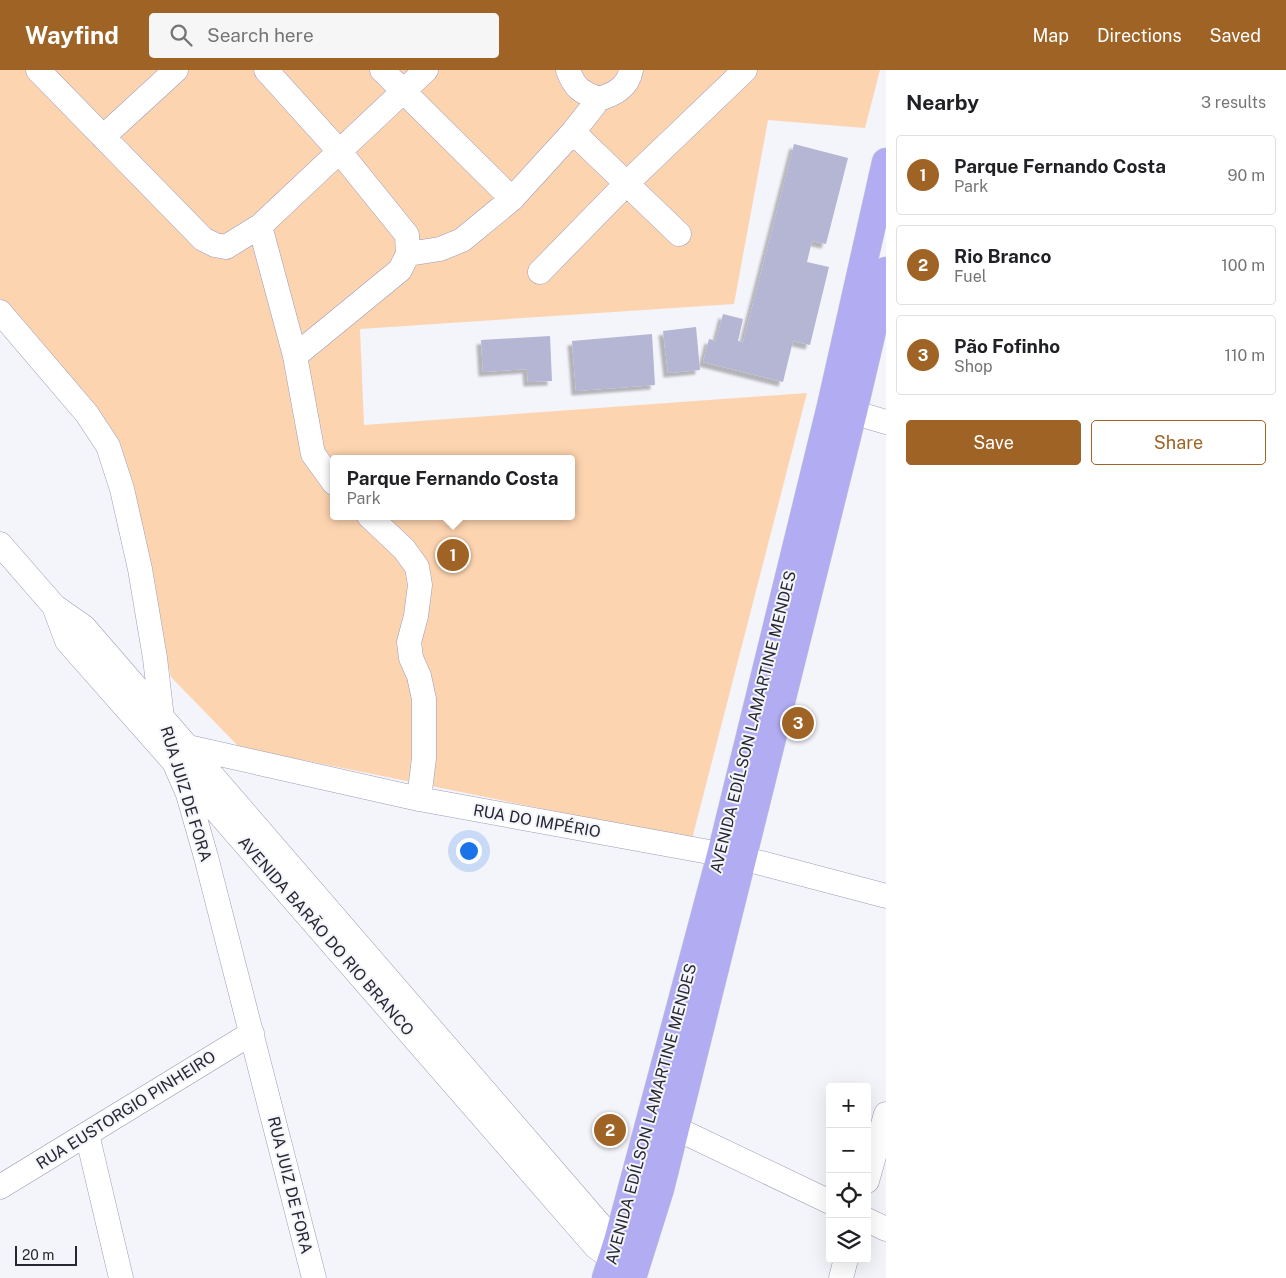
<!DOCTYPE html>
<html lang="en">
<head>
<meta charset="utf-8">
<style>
  :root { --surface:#fff; --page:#f6f6f6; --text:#202124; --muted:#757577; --line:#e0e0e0; --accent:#9f6325 }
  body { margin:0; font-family:"Public Sans",sans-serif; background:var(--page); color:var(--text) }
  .controls { position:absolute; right:15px; bottom:15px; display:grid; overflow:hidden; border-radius:5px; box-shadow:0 5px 20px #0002 }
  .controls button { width:45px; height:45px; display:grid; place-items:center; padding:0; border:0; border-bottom:1px solid var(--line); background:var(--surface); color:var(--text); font:25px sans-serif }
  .scale { position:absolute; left:15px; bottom:12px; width:62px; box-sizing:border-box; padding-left:5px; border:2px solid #272732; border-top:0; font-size:14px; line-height:18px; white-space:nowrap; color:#272732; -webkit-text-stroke:4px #f4f4fb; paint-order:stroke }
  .you { position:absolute; left:468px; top:780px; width:18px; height:18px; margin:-12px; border:4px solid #fff; border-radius:50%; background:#1a73e8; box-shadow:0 0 0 8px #1a73e833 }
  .badge { display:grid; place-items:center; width:32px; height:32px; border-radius:50%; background:var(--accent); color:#fff; font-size:16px; font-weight:700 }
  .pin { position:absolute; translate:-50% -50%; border:2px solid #fff; box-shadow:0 1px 5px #0006 }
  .popup { position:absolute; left:330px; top:385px; width:245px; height:65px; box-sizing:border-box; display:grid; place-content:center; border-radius:5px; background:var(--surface); filter:drop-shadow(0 1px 4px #0005); font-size:16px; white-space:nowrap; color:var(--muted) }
  .popup b { font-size:19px; color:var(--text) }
  .popup::after { content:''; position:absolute; left:50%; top:100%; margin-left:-10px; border:10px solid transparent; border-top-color:var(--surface) }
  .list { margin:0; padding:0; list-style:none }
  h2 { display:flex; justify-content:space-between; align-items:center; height:65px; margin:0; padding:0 20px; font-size:21px }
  h2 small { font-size:16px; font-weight:400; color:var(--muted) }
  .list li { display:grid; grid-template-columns:32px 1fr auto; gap:15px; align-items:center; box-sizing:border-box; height:80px; margin:0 10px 10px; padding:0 10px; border:1px solid var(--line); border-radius:5px }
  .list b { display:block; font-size:19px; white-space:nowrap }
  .list p { margin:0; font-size:16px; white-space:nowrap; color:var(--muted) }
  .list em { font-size:16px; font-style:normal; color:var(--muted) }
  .actions { display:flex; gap:10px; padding:15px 20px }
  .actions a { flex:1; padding:11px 0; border:1px solid var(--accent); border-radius:5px; text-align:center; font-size:18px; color:var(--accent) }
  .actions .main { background:var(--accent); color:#fff }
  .icon { flex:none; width:28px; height:28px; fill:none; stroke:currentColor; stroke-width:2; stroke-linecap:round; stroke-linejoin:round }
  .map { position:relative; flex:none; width:886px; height:1208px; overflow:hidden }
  header { display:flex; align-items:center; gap:30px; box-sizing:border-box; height:70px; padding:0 25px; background:var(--accent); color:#fff }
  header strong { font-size:24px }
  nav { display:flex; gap:28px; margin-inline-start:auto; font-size:18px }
  .search { width:350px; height:45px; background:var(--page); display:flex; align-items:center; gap:12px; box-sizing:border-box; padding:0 18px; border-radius:5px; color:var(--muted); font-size:19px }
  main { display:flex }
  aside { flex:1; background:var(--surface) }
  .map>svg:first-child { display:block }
  .green { fill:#fdd4b0; fill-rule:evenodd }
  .building { fill:#b5b6d4; filter:url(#shadow) }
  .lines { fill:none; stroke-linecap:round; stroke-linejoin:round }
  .minor-casing { stroke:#9b9bb9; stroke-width:25 }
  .major-casing { stroke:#cfcfd2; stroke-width:29 }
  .minor { stroke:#fff; stroke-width:24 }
  .major { stroke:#b2acf2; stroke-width:28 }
  .labels { text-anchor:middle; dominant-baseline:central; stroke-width:4; stroke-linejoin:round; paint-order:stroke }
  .street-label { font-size:16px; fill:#272732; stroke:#f4f4fb }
</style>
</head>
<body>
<header>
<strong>Wayfind</strong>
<div class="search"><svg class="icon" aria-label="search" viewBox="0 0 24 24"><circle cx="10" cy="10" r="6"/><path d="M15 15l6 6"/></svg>Search here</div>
<nav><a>Map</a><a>Directions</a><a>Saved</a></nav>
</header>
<main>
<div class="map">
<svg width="886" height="1208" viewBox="0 0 886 1208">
  <defs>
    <filter id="shadow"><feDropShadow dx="-4.5" dy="4.5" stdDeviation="1" flood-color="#0004"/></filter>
  </defs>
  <rect width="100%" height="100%" fill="#f4f4fb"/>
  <path class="green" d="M0,0H880L865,58L768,50L734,234L360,259L364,355L807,323L692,769L239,677L171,607L112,363L0,228ZM334,389H572V446H334Z"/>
  <path class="building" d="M794,74L848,88L826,174L812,171L807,192L829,197L810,275L793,271L783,312L703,292L709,269L716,271L723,244L743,249L738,271L743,272Z
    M696,257L700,300L668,303L663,261Z
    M652,264L655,315L576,321L572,271Z
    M550,266L552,311L528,312L527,299L483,302L481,270Z"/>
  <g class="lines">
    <g class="minor-casing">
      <path id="minor" d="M38,0L203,169L215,175L226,177L260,156L426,0
        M266,0L340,82L407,165L408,184L400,200L295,286
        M382,0L512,129L573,62L599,29
        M568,0C575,19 581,22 599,29C615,24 628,17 631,0
        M573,62L679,164
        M103,67L176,0
        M260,156L295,286L313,384L334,413
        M408,184L440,179L462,170L512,129
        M540,202L626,114L745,0
        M0,242L87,344L108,376L122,419L140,499L155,588L162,648L167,670L174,692L188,724L206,787L314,1208
        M835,337L886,352
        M369,446L404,479L417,497L420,515L416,546L409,572L411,588L419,606L424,629V688L419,729
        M0,474L54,536L84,557L602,1157L618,1171L634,1178
        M54,536L67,571L174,692L596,1177L611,1188L627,1196
        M188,677L419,729L742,788L886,826
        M675,1058L830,1132
        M87,1064L121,1208
        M867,1111L886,1044
        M0,1117L252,963
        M867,1150L886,1159
        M841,1208L846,1189"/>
    </g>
    <g class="major-casing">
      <path id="major" d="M606,1208L618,1171L721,785L831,336L886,92
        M632,1208L660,1119L853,342L886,201"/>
    </g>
    <use href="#minor" class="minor"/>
    <use href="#major" class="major"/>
  </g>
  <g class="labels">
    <g class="street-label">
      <text transform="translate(753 652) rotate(-76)">AVENIDA EDÍLSON LAMARTINE MENDES</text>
      <text transform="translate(186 724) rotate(73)">RUA JUIZ DE FORA</text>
      <text transform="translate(537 751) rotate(10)">RUA DO IMPÉRIO</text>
      <text transform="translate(326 866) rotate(49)">AVENIDA BARÃO DO RIO BRANCO</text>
      <text transform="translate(126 1040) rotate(-32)">RUA EUSTORGIO PINHEIRO</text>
      <text transform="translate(651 1044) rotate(-75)">AVENIDA EDÍLSON LAMARTINE MENDES</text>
      <text transform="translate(290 1115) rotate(76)">RUA JUIZ DE FORA</text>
    </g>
  </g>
</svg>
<div class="controls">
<button>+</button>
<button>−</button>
<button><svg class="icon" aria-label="locate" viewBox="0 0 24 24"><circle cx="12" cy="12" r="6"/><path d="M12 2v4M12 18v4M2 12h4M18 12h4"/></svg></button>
<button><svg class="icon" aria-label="layers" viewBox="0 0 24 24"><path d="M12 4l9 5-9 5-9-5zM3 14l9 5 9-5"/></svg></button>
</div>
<div class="scale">20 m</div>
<div class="you"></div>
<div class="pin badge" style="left:453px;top:485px">1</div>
<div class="popup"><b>Parque Fernando Costa</b>Park</div>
<div class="pin badge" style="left:610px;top:1060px">2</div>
<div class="pin badge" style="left:798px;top:653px">3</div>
</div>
<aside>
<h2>Nearby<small>3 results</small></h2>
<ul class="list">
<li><span class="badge">1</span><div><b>Parque Fernando Costa</b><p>Park</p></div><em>90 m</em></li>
<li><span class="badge">2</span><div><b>Rio Branco</b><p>Fuel</p></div><em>100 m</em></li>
<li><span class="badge">3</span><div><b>Pão Fofinho</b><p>Shop</p></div><em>110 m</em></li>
</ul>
<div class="actions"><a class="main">Save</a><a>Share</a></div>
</aside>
</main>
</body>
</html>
